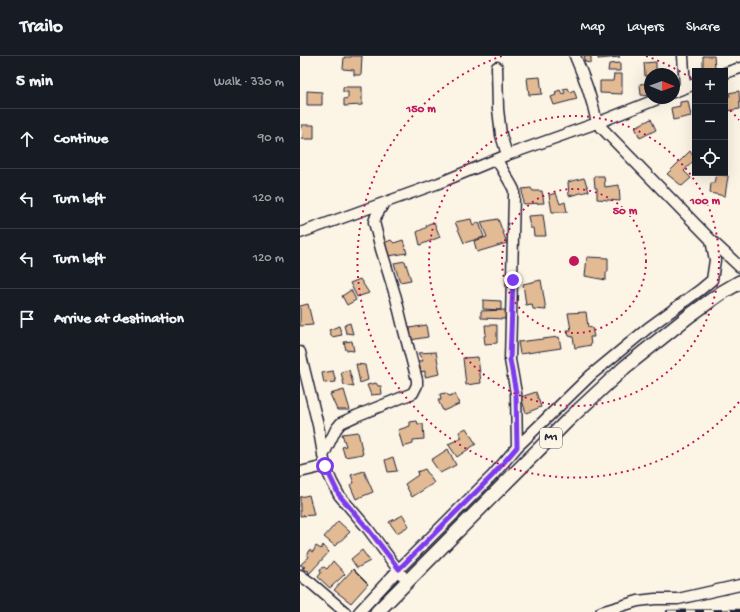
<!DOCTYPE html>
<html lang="en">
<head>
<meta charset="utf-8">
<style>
  :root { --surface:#171b24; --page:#242831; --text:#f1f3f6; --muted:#9ea1a6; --line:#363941 }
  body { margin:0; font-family:"Gochi Hand",sans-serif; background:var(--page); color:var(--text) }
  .controls { position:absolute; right:12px; top:12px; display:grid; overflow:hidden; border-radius:0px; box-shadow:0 4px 16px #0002 }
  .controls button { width:36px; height:36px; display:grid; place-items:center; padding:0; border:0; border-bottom:1px solid var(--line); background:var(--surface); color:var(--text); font:20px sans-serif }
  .compass { position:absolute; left:344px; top:12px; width:36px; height:36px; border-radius:50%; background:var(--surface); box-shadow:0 4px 16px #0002; rotate:91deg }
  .stop { position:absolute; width:12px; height:12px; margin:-9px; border:3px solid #7c3aed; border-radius:50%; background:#fff }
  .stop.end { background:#7c3aed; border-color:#fff; box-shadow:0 1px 4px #0008 }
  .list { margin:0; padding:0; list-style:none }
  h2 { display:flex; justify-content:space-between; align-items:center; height:52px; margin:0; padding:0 16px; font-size:17px }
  h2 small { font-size:13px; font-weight:400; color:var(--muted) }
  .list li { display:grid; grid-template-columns:26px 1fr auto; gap:12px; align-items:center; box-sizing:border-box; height:60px; padding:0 16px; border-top:1px solid var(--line) }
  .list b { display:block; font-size:15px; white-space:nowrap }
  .list em { font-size:13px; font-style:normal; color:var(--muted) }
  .icon { flex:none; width:22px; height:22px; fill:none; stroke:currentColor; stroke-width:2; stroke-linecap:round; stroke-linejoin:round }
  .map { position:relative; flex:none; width:440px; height:556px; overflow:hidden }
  header { display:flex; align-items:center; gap:24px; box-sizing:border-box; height:56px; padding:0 20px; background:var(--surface); border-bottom:1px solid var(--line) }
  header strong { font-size:19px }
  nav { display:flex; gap:22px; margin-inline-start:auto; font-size:14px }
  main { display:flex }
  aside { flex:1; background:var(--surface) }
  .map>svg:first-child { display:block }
  .building { fill:#e2ba93; stroke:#22223b }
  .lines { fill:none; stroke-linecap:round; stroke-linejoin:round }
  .minor-casing { stroke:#22223b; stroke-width:13 }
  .major-casing { stroke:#22223b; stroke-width:16 }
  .minor { stroke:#fcf5e5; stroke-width:10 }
  .major { stroke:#fcf5e5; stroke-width:13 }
  .rail-casing { stroke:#22223b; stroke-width:4.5 }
  .rail { stroke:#fcf5e5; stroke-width:3; stroke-dasharray:9; stroke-linecap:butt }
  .route { stroke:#7c3aed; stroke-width:5 }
  .ring { fill:none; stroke:#c2185b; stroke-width:2; stroke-dasharray:2 4 }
  .labels { text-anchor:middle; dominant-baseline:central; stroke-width:3.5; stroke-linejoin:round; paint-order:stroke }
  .shield { fill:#fcf5e5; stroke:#63616e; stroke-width:1 }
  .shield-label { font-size:12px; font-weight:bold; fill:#22223b }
  .centre { fill:#c2185b; stroke:#fcf5e5; stroke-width:2 }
  .ring-label { font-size:12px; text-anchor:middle; font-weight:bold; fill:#c2185b; stroke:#fcf5e5; stroke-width:3.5; stroke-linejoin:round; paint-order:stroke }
</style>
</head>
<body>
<header>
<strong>Trailo</strong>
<nav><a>Map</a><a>Layers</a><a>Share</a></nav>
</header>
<main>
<aside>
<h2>5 min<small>Walk · 330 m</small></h2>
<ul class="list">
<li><svg class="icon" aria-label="ahead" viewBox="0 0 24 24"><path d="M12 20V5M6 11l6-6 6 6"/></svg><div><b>Continue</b></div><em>90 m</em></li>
<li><svg class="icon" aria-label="left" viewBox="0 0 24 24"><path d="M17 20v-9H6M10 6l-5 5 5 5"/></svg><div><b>Turn left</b></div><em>120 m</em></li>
<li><svg class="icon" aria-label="left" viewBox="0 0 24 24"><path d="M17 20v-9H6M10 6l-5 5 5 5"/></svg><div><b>Turn left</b></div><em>120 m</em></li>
<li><svg class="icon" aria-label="arrive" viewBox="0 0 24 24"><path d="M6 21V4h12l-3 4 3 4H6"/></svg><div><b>Arrive at destination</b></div></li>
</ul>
</aside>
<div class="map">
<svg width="440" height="556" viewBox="0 0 440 556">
  <rect width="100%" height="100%" fill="#fcf5e5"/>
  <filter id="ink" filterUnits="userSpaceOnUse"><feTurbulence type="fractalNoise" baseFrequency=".025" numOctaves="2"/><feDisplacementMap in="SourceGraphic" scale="8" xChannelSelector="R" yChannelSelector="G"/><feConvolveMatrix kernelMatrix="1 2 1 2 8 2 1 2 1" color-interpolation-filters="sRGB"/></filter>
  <g filter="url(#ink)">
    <path class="building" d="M51,0H62L61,19H54V14L43,13L44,1H51Z
      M284,0H291V7L285,6Z
      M298,0H319L320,1L298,3Z
      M403,0H414L415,12H403Z
      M356,6V18H350V20H345L344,7Z
      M320,7V15H308L309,8Z
      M314,18H322V38L300,37V25H313Z
      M240,21L242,38L229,39L227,22Z
      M350,27V40L341,39L340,28Z
      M43,31H62V49L44,50V43L48,42V36H43Z
      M268,32L270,36L274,34L277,43L254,49L251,41L256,39L255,36L260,34L262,38L265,37L263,33Z
      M7,35L22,36V49H7Z
      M439,35L440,53L425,55V41L430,40L429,37Z
      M388,45L391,60L373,64L371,52L380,50V46Z
      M351,63L356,74L340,82L335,71Z
      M2,69H14V83H3Z
      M390,95L395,103L384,115L391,122L382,130L367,118Z
      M416,118L428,120L425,140L410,137L411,127H414Z
      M294,120H304L305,131L319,129L320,145L297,143V132H295Z
      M284,122L289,135L269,140L268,126Z
      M231,132L233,135H242L244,147L223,148L222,133Z
      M256,137L260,148L265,146L267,156H252L249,139Z
      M243,159L246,180H234L233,172H230L228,160Z
      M171,163L173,170L179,166L184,181L164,187L155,166Z
      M198,163L207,187L177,196L174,185L187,181L181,166Z
      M134,166L140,181L120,189L117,176L127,171L126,169Z
      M91,184L94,187L103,184L107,197L89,200L84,187Z
      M287,201L308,202V216H306V224L285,220Z
      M105,205L111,224L100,226L94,207Z
      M60,223L69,237L57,241L50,227Z
      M241,224L246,254L233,253L232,248L226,249L223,228Z
      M51,234L56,244L47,249L42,240Z
      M183,244L201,245V254L183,253Z
      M8,248L13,269L0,270V250Z
      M206,254L205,263L181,262V255Z
      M286,256L288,271L292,272L294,281H290L291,289L275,292L273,281L269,280L267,274H271L268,257Z
      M50,267L53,278L46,277L44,269Z
      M126,269L128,281L110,284V272Z
      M185,269H197V287L185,288L184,280L186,279Z
      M39,270L42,279L32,281L29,274Z
      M259,281L261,292L220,298L218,286Z
      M52,285L54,295L46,294L44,286Z
      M136,296L140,318L125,321V315L121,316L118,305H123L118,297Z
      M178,301L181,327L166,329L163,302Z
      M56,308L65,309L68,324L60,327Z
      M49,314L54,331L44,329L41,316Z
      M33,315L36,326L24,327L22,317Z
      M76,327L78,330H81L82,338L71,339L67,329Z
      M44,334L50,354H37L30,338Z
      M236,336L241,351L226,357L221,341Z
      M146,337L149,340L155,338L159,348L143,355L138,344H141L140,338Z
      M117,365L118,368H123L124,383L113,384V388L103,391L98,374L110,370V366Z
      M166,372L176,388L157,401L148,388L162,382L159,376Z
      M58,376L63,398L45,401L42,391L46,390L42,378Z
      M148,393L156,409L140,417L131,404Z
      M93,401L97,415L88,416L85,404Z
      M125,413L134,427L112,441L105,428L118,419L117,416Z
      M64,415L73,436L56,443L50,429L54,427L51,419Z
      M9,439L14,459L0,460V441Z
      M103,459L109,470L97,477L89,466Z
      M38,465L50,476L35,490L24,481Z
      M23,489L29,496L9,518L8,514L7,515L2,512L5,511L0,509L9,501L7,498L9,494L13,496L16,490L21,493Z
      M62,494L70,505L57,512L51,503Z
      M33,505L45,518L30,532L18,521L21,517L20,513L24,511L27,513Z
      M53,513L68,528L51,547L34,534Z"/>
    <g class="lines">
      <g class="minor-casing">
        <path id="minor" d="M275,0C285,24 292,42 297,67L411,184L440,211
          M383,0L385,32
          M197,11L198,53L201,79L207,99
          M425,17L440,12
          M374,36L395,28
          M197,104L212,130L214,134V139L210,304L216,337L217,391
          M0,177L139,127L207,99L297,67L360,42
          M0,296L18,369L25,410L32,426L39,439L68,473L102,519
          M23,400L36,373L41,367L56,360L113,337L117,329V324L104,275L96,242L81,193L74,166L76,160L84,147
          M0,416L25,410
          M0,519L11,527L45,556
          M59,556L99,513L193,419L217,391L291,319L348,272L400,234L412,224L415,204L411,184
          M301,556L338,545L355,543H378L440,529"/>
      </g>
      <g class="major-casing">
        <path id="major" d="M77,556L267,365L325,311L389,260L421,237L440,226"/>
      </g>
      <use href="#minor" class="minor"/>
      <use href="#major" class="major"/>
      <g class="rail-casing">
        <path id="rail" d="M368,556L440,555"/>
      </g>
      <use href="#rail" class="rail"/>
    </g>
  </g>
  <g class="lines" filter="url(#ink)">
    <path class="route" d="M25,410L39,439L68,473L99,513L193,419L217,391L216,337L210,304L213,224"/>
  </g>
  <g class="ring">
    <circle cx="274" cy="205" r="72"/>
    <circle cx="274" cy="205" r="145"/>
    <path d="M439 346A217 217 0 1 1 202 0M346 0A217 217 0 0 1 394 24M426 50A217 217 0 0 1 439 64"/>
  </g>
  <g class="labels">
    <rect class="shield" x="240" y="372" width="22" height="20" rx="3"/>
    <g class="shield-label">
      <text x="251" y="382">M1</text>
    </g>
  </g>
  <circle cx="274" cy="205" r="6" class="centre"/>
  <g class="ring-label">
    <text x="121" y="56">150 m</text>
    <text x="405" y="148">100 m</text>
    <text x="325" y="158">50 m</text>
  </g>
</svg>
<div class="controls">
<button>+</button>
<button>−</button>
<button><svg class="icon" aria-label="locate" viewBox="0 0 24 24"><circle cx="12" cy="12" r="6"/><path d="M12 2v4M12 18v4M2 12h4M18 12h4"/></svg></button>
</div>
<svg class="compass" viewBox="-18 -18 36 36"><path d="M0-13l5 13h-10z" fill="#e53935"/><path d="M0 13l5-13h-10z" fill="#9ea1a6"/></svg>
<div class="stop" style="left:25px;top:410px"></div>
<div class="stop end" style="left:213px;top:224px"></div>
</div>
</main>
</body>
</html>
